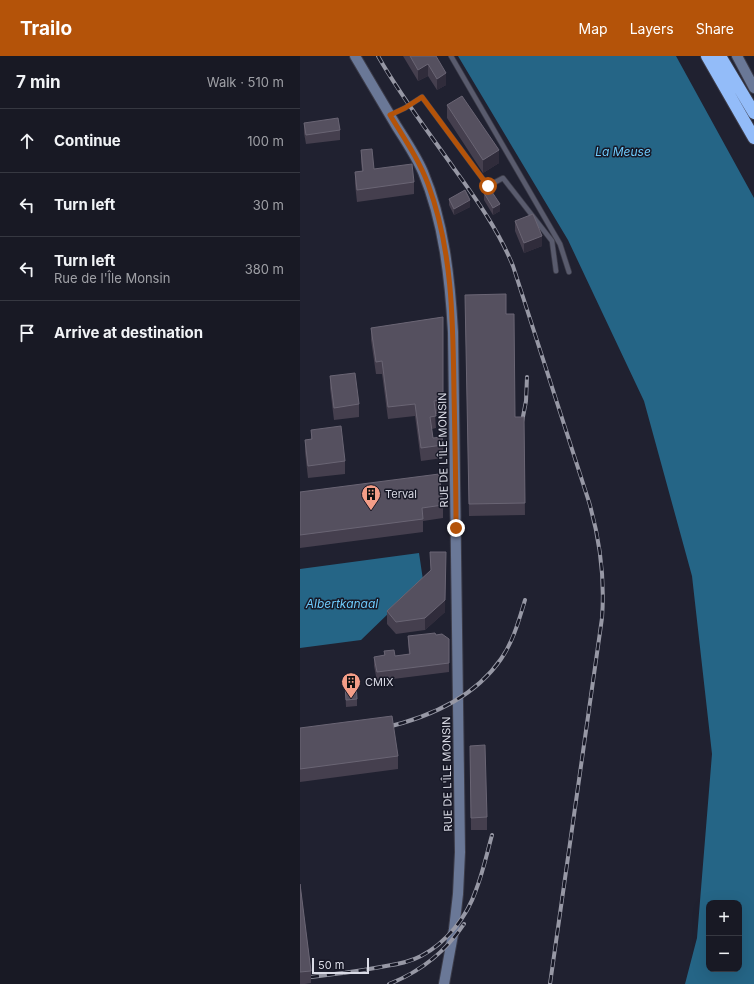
<!DOCTYPE html>
<html lang="en">
<head>
<meta charset="utf-8">
<style>
  :root { --surface:#181924; --page:#21222c; --text:#f1f3f6; --muted:#9fa0a6; --line:#363841; --accent:#b45309 }
  body { margin:0; font-family:Inter,sans-serif; background:var(--page); color:var(--text) }
  .controls { position:absolute; right:12px; bottom:12px; display:grid; overflow:hidden; border-radius:8px; box-shadow:0 4px 16px #0002 }
  .controls button { width:36px; height:36px; display:grid; place-items:center; padding:0; border:0; border-bottom:1px solid var(--line); background:var(--surface); color:var(--text); font:20px sans-serif }
  .scale { position:absolute; left:12px; bottom:10px; width:57px; box-sizing:border-box; padding-left:4px; border:2px solid #dadbe6; border-top:0; font-size:11px; line-height:14px; white-space:nowrap; color:#dadbe6; -webkit-text-stroke:3px #171826; paint-order:stroke }
  .stop { position:absolute; width:12px; height:12px; margin:-9px; border:3px solid #b45309; border-radius:50%; background:#fff }
  .stop.end { background:#b45309; border-color:#fff; box-shadow:0 1px 4px #0008 }
  .list { margin:0; padding:0; list-style:none }
  h2 { display:flex; justify-content:space-between; align-items:center; height:52px; margin:0; padding:0 16px; font-size:17px }
  h2 small { font-size:13px; font-weight:400; color:var(--muted) }
  .list li { display:grid; grid-template-columns:26px 1fr auto; gap:12px; align-items:center; box-sizing:border-box; height:64px; padding:0 16px; border-top:1px solid var(--line) }
  .list b { display:block; font-size:15px; white-space:nowrap }
  .list p { margin:0; font-size:13px; white-space:nowrap; color:var(--muted) }
  .list em { font-size:13px; font-style:normal; color:var(--muted) }
  .icon { flex:none; width:22px; height:22px; fill:none; stroke:currentColor; stroke-width:2; stroke-linecap:round; stroke-linejoin:round }
  .map { position:relative; flex:none; width:454px; height:928px; overflow:hidden }
  header { display:flex; align-items:center; gap:24px; box-sizing:border-box; height:56px; padding:0 20px; background:var(--accent); color:#fff }
  header strong { font-size:19px }
  nav { display:flex; gap:22px; margin-inline-start:auto; font-size:14px }
  main { display:flex }
  aside { flex:1; background:var(--surface) }
  .map>svg:first-child { display:block }
  .water { fill:#256586; fill-rule:evenodd }
  .lines { fill:none; stroke-linecap:round; stroke-linejoin:round }
  .lane-casing { stroke:#3c3c49; stroke-width:6 }
  .secondary-casing { stroke:#3c3c49; stroke-width:12 }
  .highway-casing { stroke:#3c3c49; stroke-width:14 }
  .lane { stroke:#595b6d; stroke-width:4.5 }
  .secondary { stroke:#6a7897; stroke-width:10 }
  .highway { stroke:#93bcf9; stroke-width:12 }
  .rail-casing { stroke:#9798a5; stroke-width:4 }
  .rail { stroke:#171826; stroke-width:2.5; stroke-dasharray:8; stroke-linecap:butt }
  .wall { fill:#453f4e }
  .shaded-wall { fill:#302c3b }
  .building { fill:#55505f; stroke:#6a6574 }
  .route { stroke:#b45309; stroke-width:5 }
  .labels { text-anchor:middle; dominant-baseline:central; stroke-width:3; stroke-linejoin:round; paint-order:stroke }
  .street-label { font-size:11px; fill:#dadbe6; stroke:#171826 }
  .poi-label { font-size:11px; fill:#dadbe6; stroke:#171826; text-anchor:start }
  .water-label { font-size:12px; font-style:italic; fill:#6ecafc; stroke:#171826 }
</style>
</head>
<body>
<header>
<strong>Trailo</strong>
<nav><a>Map</a><a>Layers</a><a>Share</a></nav>
</header>
<main>
<aside>
<h2>7 min<small>Walk · 510 m</small></h2>
<ul class="list">
<li><svg class="icon" aria-label="ahead" viewBox="0 0 24 24"><path d="M12 20V5M6 11l6-6 6 6"/></svg><div><b>Continue</b></div><em>100 m</em></li>
<li><svg class="icon" aria-label="left" viewBox="0 0 24 24"><path d="M17 20v-9H6M10 6l-5 5 5 5"/></svg><div><b>Turn left</b></div><em>30 m</em></li>
<li><svg class="icon" aria-label="left" viewBox="0 0 24 24"><path d="M17 20v-9H6M10 6l-5 5 5 5"/></svg><div><b>Turn left</b><p>Rue de l'Île Monsin</p></div><em>380 m</em></li>
<li><svg class="icon" aria-label="arrive" viewBox="0 0 24 24"><path d="M6 21V4h12l-3 4 3 4H6"/></svg><div><b>Arrive at destination</b></div></li>
</ul>
</aside>
<div class="map">
<svg width="454" height="928" viewBox="0 0 454 928">
  <rect width="100%" height="100%" fill="#202130"/>
  <path class="water" d="M158,0H376L454,142V928H385L397,882L412,698L392,520L344,345L268,184ZM409,847H439V913H409Z
    M119,497L123,524L61,584L0,592V513Z"/>
  <g class="lines">
    <g class="lane-casing">
      <path id="lane" d="M151,0L260,188L269,216
        M90,59L105,52L122,41L188,130L203,122L252,185L256,215"/>
    </g>
    <g class="secondary-casing">
      <path id="secondary" d="M55,0C69,24 83,47 97,71C106,85 116,100 123,116C144,166 150,223 153,276L160,796L158,838L154,873L144,928
        M437,0L454,32"/>
    </g>
    <g class="highway-casing">
      <path id="highway" d="M407,0L454,82
        M420,0L454,57"/>
    </g>
    <use href="#lane" class="lane"/>
    <use href="#secondary" class="secondary"/>
    <use href="#highway" class="highway"/>
    <g class="rail-casing">
      <path id="rail" d="M78,0C100,39 127,74 153,111C176,143 198,173 213,210L289,446C300,484 305,522 302,562L250,928
        M221,371L226,345L227,321
        M83,672C127,662 174,642 201,603C213,586 219,564 225,544
        M11,921C36,918 61,915 86,910C98,908 110,906 121,900C146,887 167,861 176,834C183,816 187,797 192,779
        M89,928C120,916 146,895 164,868"/>
    </g>
    <use href="#rail" class="rail"/>
  </g>
  <path class="wall" d="M103,0H136L146,29L137,34L128,20L118,25Z
    M147,49L199,107L183,117L147,62Z
    M4,67L40,74V84L6,88L4,77Z
    M61,94L74,113L114,126V138L57,146L55,128V116L62,115L61,106Z
    M184,137L200,155L193,159L184,144Z
    M149,143L170,151L154,159L149,149Z
    M215,165L242,190L224,197L215,175Z
    M165,239L206,258L215,361H224L225,459L169,460Z
    M143,261V357L135,358L136,372L132,373L133,382L143,389V402L121,405L115,360L88,363L82,318H76L71,284V272Z
    M30,320L59,348V361L34,364L30,332Z
    M11,374L45,405V418L8,422L5,396V384L11,383Z
    M0,436L143,449V462L123,465V476L0,492Z
    M130,496L145,556L125,574L96,578L87,568V555L131,514Z
    M136,579L149,583V616L77,625L74,610V601L84,599V595L95,600L109,598L108,589V580Z
    M45,629L57,643V650L46,651Z
    M0,672L98,700V713L0,726Z
    M170,702L187,761V774H171Z
    M0,828L11,915V927L5,928H0Z"/>
  <path class="shaded-wall" d="M128,8V20L118,25V14Z
    M146,17V29L137,34V23Z
    M199,94V107L183,117V104Z
    M170,144V151L154,159V153Z
    M200,148V155L193,159V152Z
    M242,180V190L224,197V187Z
    M146,496L145,556L125,574V562Z"/>
  <path class="building" d="M110,0H136L146,17L137,23L128,8L118,14Z
    M162,40L199,94L183,104L147,49Z
    M38,62L40,74L6,79L4,67Z
    M72,93L74,113L112,108L114,126L57,134L55,116L63,115L61,94Z
    M190,133L200,148L193,152L184,137Z
    M165,134L170,144L154,153L149,143Z
    M233,158L242,180L224,187L215,165Z
    M206,238V258H214L215,361H224L225,447L169,448L165,239Z
    M143,261V344L134,345L136,360L130,361L133,382L142,381L143,389L121,392L115,348L88,351L82,305L76,306L71,272Z
    M55,317L59,348L34,352L30,320Z
    M41,370L45,405L8,410L5,384L12,383L11,374Z
    M139,418L143,449L122,452L123,463L0,479V436Z
    M130,496H146L145,544L125,562L96,566L87,555L131,514Z
    M135,577L136,579L142,578L149,583V607L77,616L74,601L85,599L84,595L94,594L95,600L110,598L108,580Z
    M56,628L57,643L46,644L45,629Z
    M92,660L98,700L0,713V672Z
    M185,689L187,761L171,762L170,690Z
    M0,828L11,915L0,916Z"/>
  <g class="lines">
    <path class="route" d="M156,472C156,427 155,383 154,338C153,268 153,195 128,128C119,104 104,82 90,59L105,52L122,41L188,130"/>
  </g>
  <defs>
    <g id="building-pin" transform="scale(1)"><path d="M0 17L-7.5 6A9.5 9.5 0 1 1 7.5 6Z" fill="#f49e88" stroke="#171826"/><path d="M-4-6H4V6H1V3H-1V6H-4ZM-2.5-4.3h1.7v1.8h-1.7ZM.8-4.3h1.7v1.8H.8ZM-2.5-1h1.7V.8h-1.7ZM.8-1h1.7V.8H.8Z" fill="#111"/></g>
  </defs>
  <g fill-rule="evenodd">
    <use href="#building-pin" x="71" y="438"/>
    <use href="#building-pin" x="51" y="626"/>
  </g>
  <g class="labels">
    <g class="street-label">
      <text transform="translate(143 394) rotate(-91)">RUE DE L'ÎLE MONSIN</text>
      <text transform="translate(147 718) rotate(-91)">RUE DE L'ÎLE MONSIN</text>
    </g>
    <g class="poi-label">
      <text x="85" y="438">Terval</text>
      <text x="65" y="626">CMIX</text>
    </g>
    <g class="water-label">
      <text x="323" y="95">La Meuse</text>
      <text x="42" y="547">Albertkanaal</text>
    </g>
  </g>
</svg>
<div class="controls">
<button>+</button>
<button>−</button>
</div>
<div class="scale">50 m</div>
<div class="stop" style="left:188px;top:130px"></div>
<div class="stop end" style="left:156px;top:472px"></div>
</div>
</main>
</body>
</html>
